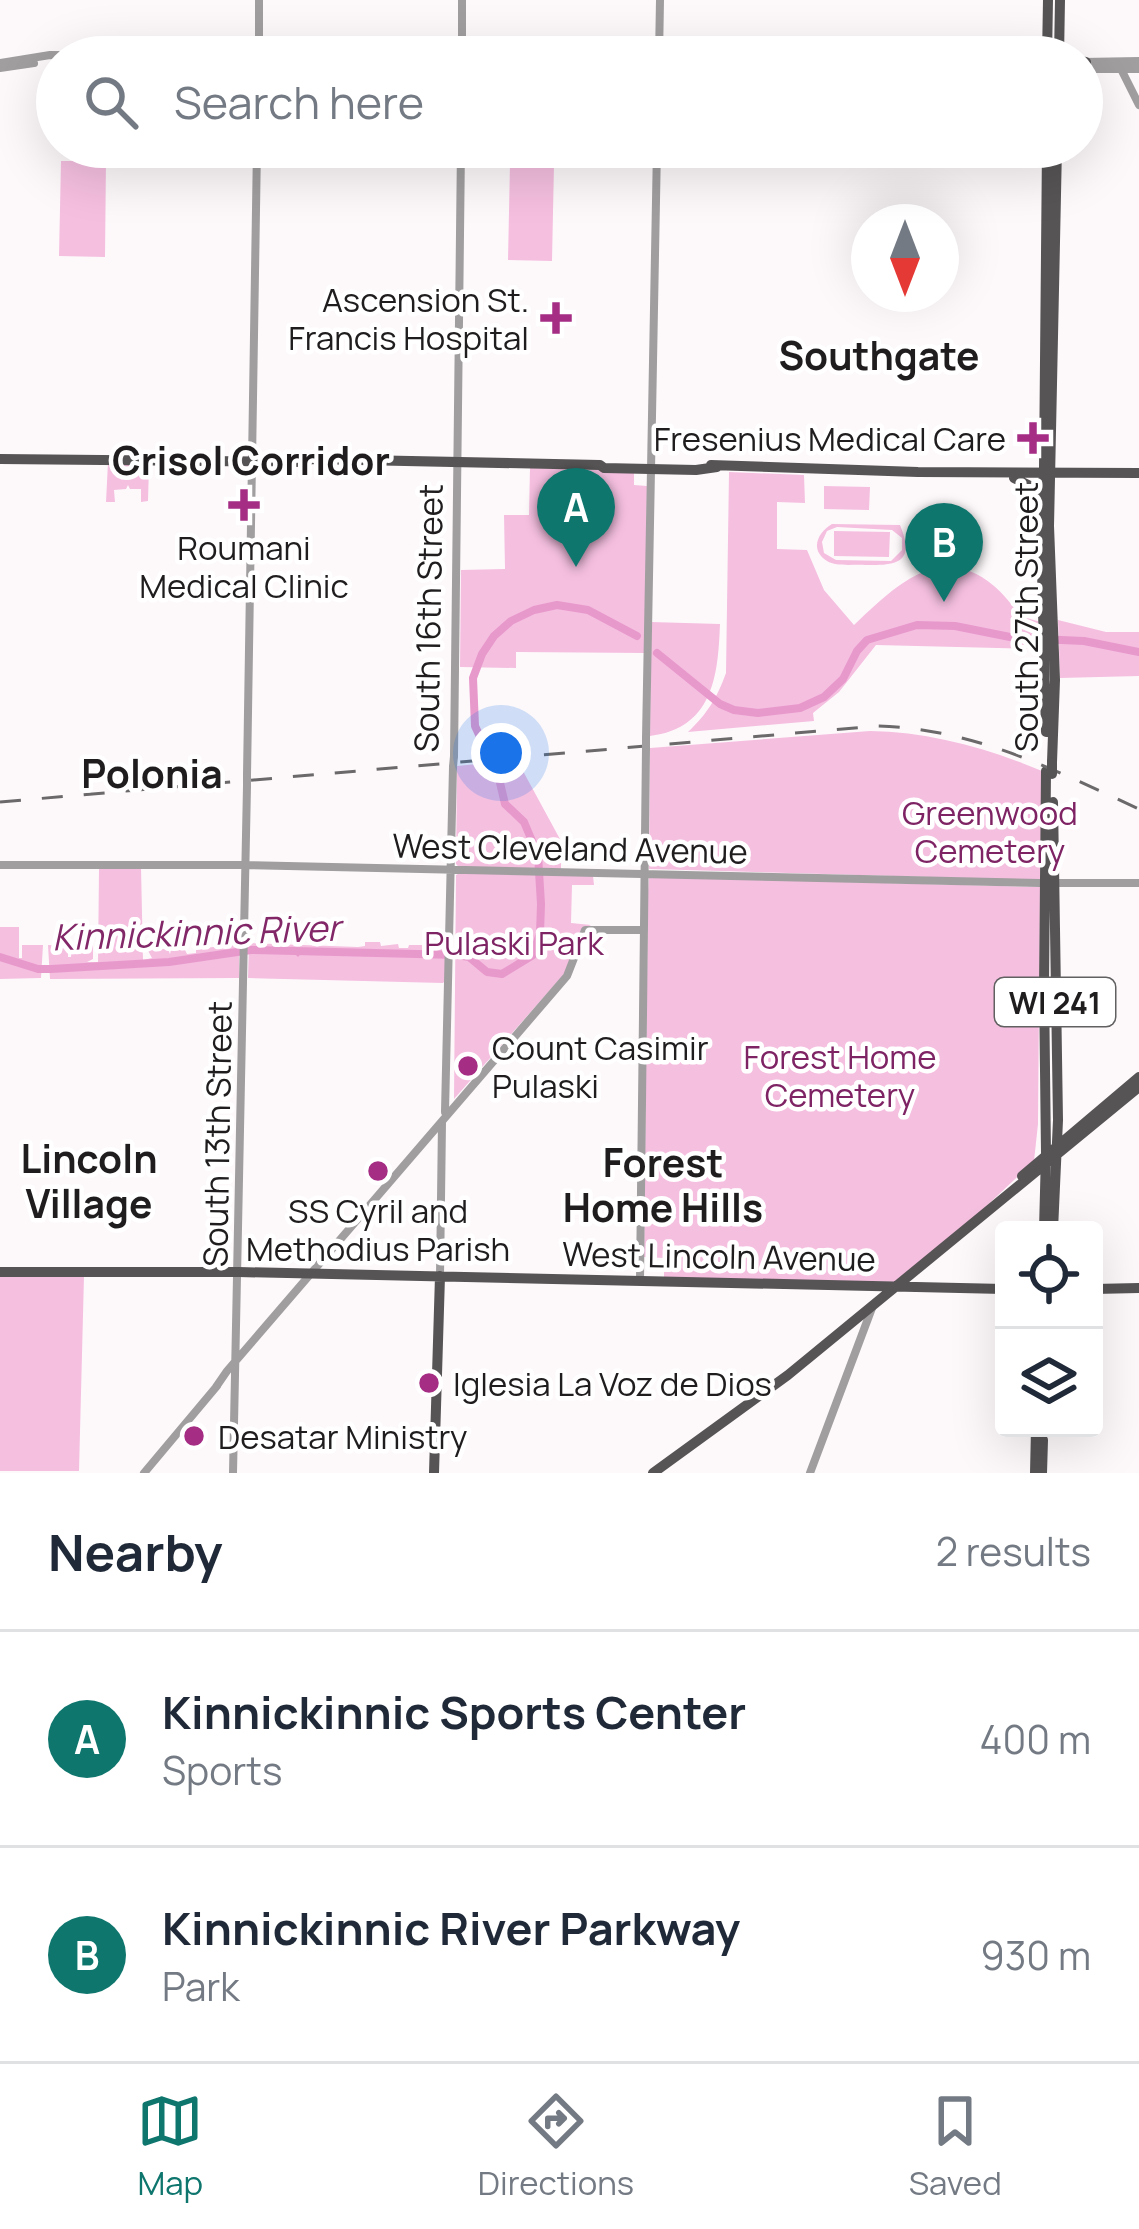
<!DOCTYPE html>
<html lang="en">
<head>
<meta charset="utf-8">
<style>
  :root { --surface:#fff; --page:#f6f6f7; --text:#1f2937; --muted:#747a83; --line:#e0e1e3; --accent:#0f766e }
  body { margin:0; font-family:Manrope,sans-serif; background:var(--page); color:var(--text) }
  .controls { position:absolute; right:36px; bottom:36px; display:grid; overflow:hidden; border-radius:12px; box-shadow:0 12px 48px #0002 }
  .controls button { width:108px; height:108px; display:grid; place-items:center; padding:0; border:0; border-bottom:3px solid var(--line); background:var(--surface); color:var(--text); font:60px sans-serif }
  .compass { position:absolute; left:851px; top:204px; width:108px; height:108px; border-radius:50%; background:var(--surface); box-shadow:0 12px 48px #0002; rotate:180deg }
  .you { position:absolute; left:501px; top:753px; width:42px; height:42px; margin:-30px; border:9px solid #fff; border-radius:50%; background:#1a73e8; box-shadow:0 0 0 18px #1a73e833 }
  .badge { display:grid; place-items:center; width:78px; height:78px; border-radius:50%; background:var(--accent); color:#fff; font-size:39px; font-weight:700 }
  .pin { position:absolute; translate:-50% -99px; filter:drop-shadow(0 3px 6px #0008) }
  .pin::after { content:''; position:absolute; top:63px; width:42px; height:36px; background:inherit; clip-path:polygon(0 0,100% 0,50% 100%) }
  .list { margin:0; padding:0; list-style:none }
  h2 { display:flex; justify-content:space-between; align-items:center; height:156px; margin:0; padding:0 48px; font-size:51px }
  h2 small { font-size:39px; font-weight:400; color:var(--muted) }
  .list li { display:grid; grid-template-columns:78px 1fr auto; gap:36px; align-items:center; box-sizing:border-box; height:216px; padding:0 48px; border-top:3px solid var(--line) }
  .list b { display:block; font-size:45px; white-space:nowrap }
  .list p { margin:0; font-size:39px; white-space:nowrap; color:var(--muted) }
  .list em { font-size:39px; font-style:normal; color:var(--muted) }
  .icon { flex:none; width:66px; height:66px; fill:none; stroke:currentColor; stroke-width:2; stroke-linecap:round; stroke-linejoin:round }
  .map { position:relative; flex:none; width:1139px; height:1473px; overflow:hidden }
  .search { position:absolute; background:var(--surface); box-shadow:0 12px 48px #0002; left:36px; right:36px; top:36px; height:132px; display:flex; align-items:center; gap:30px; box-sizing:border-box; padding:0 42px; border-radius:66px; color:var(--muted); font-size:45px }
  .sheet { height:588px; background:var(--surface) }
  nav { display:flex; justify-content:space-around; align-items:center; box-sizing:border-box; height:168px; border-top:3px solid var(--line); background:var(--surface); font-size:33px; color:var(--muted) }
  nav a { display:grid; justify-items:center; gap:6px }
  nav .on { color:var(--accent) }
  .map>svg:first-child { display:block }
  .green { fill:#f5bfe0; fill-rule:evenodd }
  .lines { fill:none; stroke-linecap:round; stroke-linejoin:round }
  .stream { stroke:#e899cc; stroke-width:3 }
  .river { stroke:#e899cc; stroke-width:8 }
  .minor { stroke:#a09e9f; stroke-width:8 }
  .major { stroke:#575455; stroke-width:10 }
  .rail { stroke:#6b696a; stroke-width:3; stroke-dasharray:21 21; stroke-linecap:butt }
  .minor-bridge { stroke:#a09e9f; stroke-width:8 }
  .major-bridge { stroke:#575455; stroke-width:10 }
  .poi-dot { fill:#a52d84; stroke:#fff; stroke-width:4.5 }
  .labels { text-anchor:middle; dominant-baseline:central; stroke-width:9; stroke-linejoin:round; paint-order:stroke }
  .shield { fill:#fff; stroke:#626162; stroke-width:3 }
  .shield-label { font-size:30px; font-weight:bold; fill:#1f1d1e }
  .poi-label { font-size:33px; fill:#1f1d1e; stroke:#fff; text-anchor:start }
  .street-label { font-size:33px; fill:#1f1d1e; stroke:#fff }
  .park-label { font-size:33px; fill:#7e2364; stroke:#fff }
  .water-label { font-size:36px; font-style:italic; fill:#822868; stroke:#fff }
  .quarter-label { font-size:39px; font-weight:bold; fill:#1f1d1e; stroke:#fff }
</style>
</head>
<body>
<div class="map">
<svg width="1139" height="1473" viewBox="0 0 1139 1473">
  <rect width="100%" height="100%" fill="#fdf9fb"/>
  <path class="green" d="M61,161H106L105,257L59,256Z
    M510,163L554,165L552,261L508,260Z
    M108,462L144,465V469L149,466L148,501L141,502V489H130L128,485L126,489L114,490L115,502H106Z
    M530,468L634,471V485L647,486L645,653L516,652V668L460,667L461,570L505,569L504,515H529Z
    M729,472L804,475L805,503L777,502V549L807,550L824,590L854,625C894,587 940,540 994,586C1011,600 1016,617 1038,621L1041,649L876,645L839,692L813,713L814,721L688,732C707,714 717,698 726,673Z
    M824,486L870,487L869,510L824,509Z
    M832,524L900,525C915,561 900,566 865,565C854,564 837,567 827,561C809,550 818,532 832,524ZM837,527L892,530L902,538V550L891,561L836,560L824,553L822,542L827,531Z
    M834,531L890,532L889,557L834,556Z
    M1058,620L1106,632H1139V676L1060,678Z
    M651,622L720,624C718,676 713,728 650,736Z
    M870,731C930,732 987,748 1042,771L1040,880L649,869L650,748Z
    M517,760L561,841V870L459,867L456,864L457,766Z
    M141,867L143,960L152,958L147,949H168L170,954L171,950H185L187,954L196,953V949L239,944V978L50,979L48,945L68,946V957H71L72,945H93V959L87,962H98L99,869Z
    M460,873L593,876L594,885H572L571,923L591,925L581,930L565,973L454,1099L456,875Z
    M653,877L1040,887L1038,1124L1034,1161L979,1213L895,1282L664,1278V1258L644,1257L648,892L649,878Z
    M0,927H19V958H22V945H43L41,978L0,979Z
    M427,933L446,934L445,981L443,983L248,978L249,943L358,947L365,946V942H380L381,946L398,944L399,948H408L409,945H427Z
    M0,1276H84L79,1471H0Z"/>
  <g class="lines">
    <path class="stream" d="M295,951L298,955"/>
    <path class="river" d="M657,653L720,704L734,710L758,713L800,708L824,697L843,679L857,651L867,640L917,625L955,626L1015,638L1084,641L1139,652
      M0,957L38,969H51L169,962L251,950L457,955L469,957L487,972L502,974L533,955L540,933L541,904L538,855L524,822L505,804L493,753L481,739L475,726L473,678L482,654L494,636L511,621L534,610L557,605L588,610L637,636"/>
    <path class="minor" d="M259,57V0
      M462,57V0
      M659,57L660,0
      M1083,62L1139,61
      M0,63L50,55L305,57
      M0,68L34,63
      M1082,69H1139
      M1121,69L1139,105
      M646,738L657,147
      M454,756L461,147
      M247,775L257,147
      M0,865H245L1040,883H1139
      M445,1112L453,767
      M440,1276L442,1122
      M640,1281L646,748
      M216,1387L227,1371L567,976L585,930H644
      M144,1473L217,1386
      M233,1473L247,786
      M810,1473L872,1308"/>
    <path class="major" d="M1047,57L1048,0
      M1059,57L1060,0
      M1082,61L1086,62
      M0,459L305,462L312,459L600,465L604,468L696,470L717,467
      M711,465L918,472L1139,473
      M1014,478L1032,487L1041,503
      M1046,732L1041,531L1044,468L1047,147
      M1052,762L1055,680L1049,526L1057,147
      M1053,802L1058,1120L1053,1230
      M1022,1176L1139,1077
      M1044,1230L1046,1153L1044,986L1046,771
      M0,1272H239L1004,1289
      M1094,1289L1139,1288
      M434,1473L440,1276
      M653,1473L788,1375L1139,1087
      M1035,1473L1036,1428
      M1042,1473L1043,1440"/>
    <path class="rail" d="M0,802L877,726C976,729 1052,769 1139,809"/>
    <path class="minor-bridge" d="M646,748V738
      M453,767L454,756
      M247,786V775"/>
    <path class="major-bridge" d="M1052,774V762"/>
  </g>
  <g class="poi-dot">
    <path d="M550 300h12v12h12v12h-12v12h-12v-12h-12v-12h12z"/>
    <path d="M1027 420h12v12h12v12h-12v12h-12v-12h-12v-12h12z"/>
    <path d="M238 487h12v12h12v12h-12v12h-12v-12h-12v-12h12z"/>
    <circle cx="468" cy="1066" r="12"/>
    <circle cx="378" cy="1171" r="12"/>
    <circle cx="429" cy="1383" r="12"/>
    <circle cx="194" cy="1436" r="12"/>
  </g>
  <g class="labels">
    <rect class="shield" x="995" y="978" width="120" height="48" rx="9"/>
    <g class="shield-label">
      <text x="1055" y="1002">WI 241</text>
    </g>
    <g class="poi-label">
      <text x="529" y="299" text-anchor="end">Ascension St.<tspan x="529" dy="38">Francis Hospital</tspan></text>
      <text x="1006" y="438" text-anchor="end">Fresenius Medical Care</text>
      <text x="244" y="547" text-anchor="middle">Roumani<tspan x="244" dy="38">Medical Clinic</tspan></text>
      <text x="492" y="1047">Count Casimir<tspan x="492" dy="38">Pulaski</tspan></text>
      <text x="378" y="1210" text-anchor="middle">SS Cyril and<tspan x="378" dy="38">Methodius Parish</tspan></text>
      <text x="453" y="1383">Iglesia La Voz de Dios</text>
      <text x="218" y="1436">Desatar Ministry</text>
    </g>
    <g class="street-label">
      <text transform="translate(1025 617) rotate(-90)">South 27th Street</text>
      <text transform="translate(428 618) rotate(-89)">South 16th Street</text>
      <text transform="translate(570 848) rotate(1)">West Cleveland Avenue</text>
      <text transform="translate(217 1134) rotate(-89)">South 13th Street</text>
      <text transform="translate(719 1256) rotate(1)">West Lincoln Avenue</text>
    </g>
    <g class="park-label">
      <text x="990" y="812">Greenwood<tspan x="990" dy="38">Cemetery</tspan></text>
      <text x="514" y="942">Pulaski Park</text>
      <text x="840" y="1056">Forest Home<tspan x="840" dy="38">Cemetery</tspan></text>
    </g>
    <g class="water-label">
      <text transform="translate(196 932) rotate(-2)">Kinnickinnic River</text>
    </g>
    <g class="quarter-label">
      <text x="879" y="355">Southgate</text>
      <text x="251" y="460">Crisol Corridor</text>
      <text x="152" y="773">Polonia</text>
      <text x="89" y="1158">Lincoln<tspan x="89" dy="45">Village</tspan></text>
      <text x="663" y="1162">Forest<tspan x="663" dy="45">Home Hills</tspan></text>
    </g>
  </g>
</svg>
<div class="controls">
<button><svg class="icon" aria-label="locate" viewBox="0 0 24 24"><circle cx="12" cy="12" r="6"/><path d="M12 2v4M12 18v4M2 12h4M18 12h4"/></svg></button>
<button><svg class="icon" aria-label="layers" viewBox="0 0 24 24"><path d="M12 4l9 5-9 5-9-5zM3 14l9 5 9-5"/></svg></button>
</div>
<svg class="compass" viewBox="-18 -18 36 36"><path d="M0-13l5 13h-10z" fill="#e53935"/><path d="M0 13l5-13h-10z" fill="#747a83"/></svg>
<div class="you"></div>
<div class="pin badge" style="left:576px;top:567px">A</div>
<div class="pin badge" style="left:944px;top:602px">B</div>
<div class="search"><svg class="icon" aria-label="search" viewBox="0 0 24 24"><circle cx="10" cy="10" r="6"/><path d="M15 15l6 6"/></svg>Search here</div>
</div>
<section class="sheet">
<h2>Nearby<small>2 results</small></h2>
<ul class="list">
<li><span class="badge">A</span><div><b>Kinnickinnic Sports Center</b><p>Sports</p></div><em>400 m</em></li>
<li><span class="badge">B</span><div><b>Kinnickinnic River Parkway</b><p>Park</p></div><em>930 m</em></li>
</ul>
</section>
<nav>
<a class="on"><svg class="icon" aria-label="map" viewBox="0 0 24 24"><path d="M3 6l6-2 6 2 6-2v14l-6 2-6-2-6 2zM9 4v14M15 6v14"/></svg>Map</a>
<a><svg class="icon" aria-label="directions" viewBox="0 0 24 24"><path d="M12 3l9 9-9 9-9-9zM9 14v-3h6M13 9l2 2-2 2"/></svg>Directions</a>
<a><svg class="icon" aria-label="saved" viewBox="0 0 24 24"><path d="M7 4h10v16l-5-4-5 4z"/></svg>Saved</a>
</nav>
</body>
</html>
